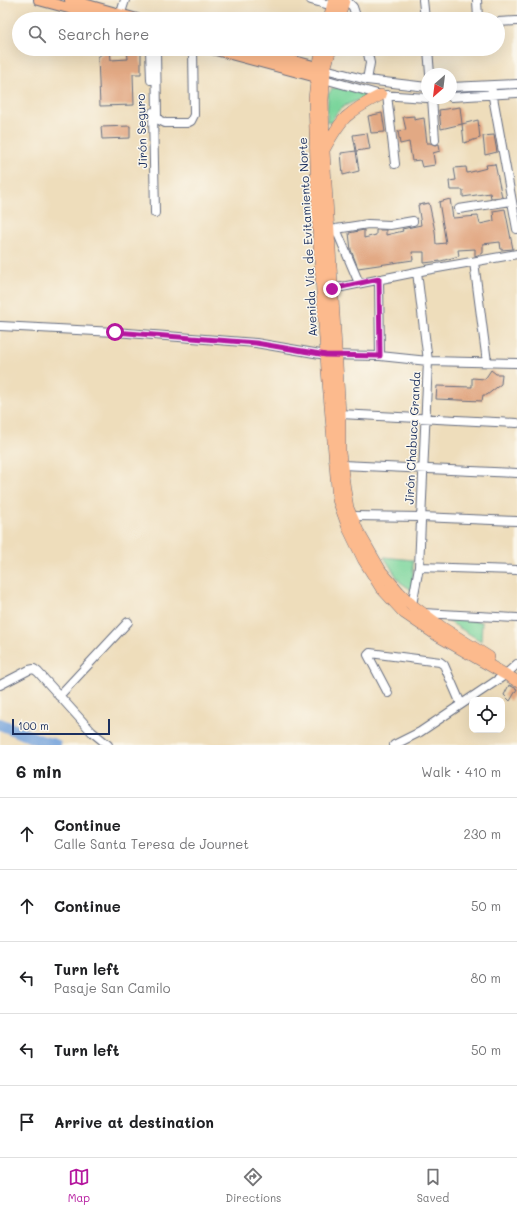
<!DOCTYPE html>
<html lang="en">
<head>
<meta charset="utf-8">
<style>
  :root { --surface:#fff; --page:#f2f2f2; --text:#202124; --muted:#757577; --line:#e0e0e0; --accent:#b5179e }
  body { margin:0; font-family:Mali,sans-serif; background:var(--page); color:var(--text) }
  .controls { position:absolute; right:12px; bottom:12px; display:grid; overflow:hidden; border-radius:8px; box-shadow:0 4px 16px #0002 }
  .controls button { width:36px; height:36px; display:grid; place-items:center; padding:0; border:0; border-bottom:1px solid var(--line); background:var(--surface); color:var(--text); font:20px sans-serif }
  .compass { position:absolute; left:421px; top:68px; width:36px; height:36px; border-radius:50%; background:var(--surface); box-shadow:0 4px 16px #0002; rotate:208deg }
  .scale { position:absolute; left:12px; bottom:10px; width:98px; box-sizing:border-box; padding-left:4px; border:2px solid #1b2f5e; border-top:0; font-size:11px; line-height:14px; white-space:nowrap; color:#1b2f5e; -webkit-text-stroke:3px #fbf7ec; paint-order:stroke }
  .stop { position:absolute; width:12px; height:12px; margin:-9px; border:3px solid #b5179e; border-radius:50%; background:#fff }
  .stop.end { background:#b5179e; border-color:#fff; box-shadow:0 1px 4px #0008 }
  .list { margin:0; padding:0; list-style:none }
  h2 { display:flex; justify-content:space-between; align-items:center; height:52px; margin:0; padding:0 16px; font-size:17px }
  h2 small { font-size:13px; font-weight:400; color:var(--muted) }
  .list li { display:grid; grid-template-columns:26px 1fr auto; gap:12px; align-items:center; box-sizing:border-box; height:72px; padding:0 16px; border-top:1px solid var(--line) }
  .list b { display:block; font-size:15px; white-space:nowrap }
  .list p { margin:0; font-size:13px; white-space:nowrap; color:var(--muted) }
  .list em { font-size:13px; font-style:normal; color:var(--muted) }
  .icon { flex:none; width:22px; height:22px; fill:none; stroke:currentColor; stroke-width:2; stroke-linecap:round; stroke-linejoin:round }
  .map { position:relative; flex:none; width:517px; height:745px; overflow:hidden }
  .search { position:absolute; background:var(--surface); box-shadow:0 4px 16px #0002; left:12px; right:12px; top:12px; height:44px; display:flex; align-items:center; gap:10px; box-sizing:border-box; padding:0 14px; border-radius:22px; color:var(--muted); font-size:15px }
  .sheet { height:412px; background:var(--surface) }
  nav { display:flex; justify-content:space-around; align-items:center; box-sizing:border-box; height:56px; border-top:1px solid var(--line); background:var(--surface); font-size:11px; color:var(--muted) }
  nav a { display:grid; justify-items:center; gap:2px }
  nav .on { color:var(--accent) }
  .map>svg:first-child { display:block }
  .green { fill:#7bd59c; stroke:#4b827d }
  .lines { fill:none; stroke-linecap:round; stroke-linejoin:round }
  .river { stroke:#72a1db; stroke-width:12 }
  .building { fill:#e2a984 }
  .minor-casing { stroke:#656c7f; stroke-width:10 }
  .major-casing { stroke:#656c7f; stroke-width:12 }
  .highway-casing { stroke:#656c7f; stroke-width:12 }
  .minor { stroke:#fff; stroke-width:8 }
  .major { stroke:#fcba8d; stroke-width:10 }
  .highway { stroke:#fcba8d; stroke-width:11 }
  .route { stroke:#b5179e; stroke-width:5 }
  .labels { text-anchor:middle; dominant-baseline:central; stroke-width:3; stroke-linejoin:round; paint-order:stroke }
  .street-label { font-size:12px; fill:#1b2f5e; stroke:#fbf7ec }
</style>
</head>
<body>
<div class="map">
<svg width="517" height="745" viewBox="0 0 517 745">
  <rect width="100%" height="100%" fill="#fbf7ec"/>
  <filter id="ink" filterUnits="userSpaceOnUse"><feTurbulence type="fractalNoise" baseFrequency=".025" numOctaves="2"/><feDisplacementMap in="SourceGraphic" scale="8" xChannelSelector="R" yChannelSelector="G"/><feConvolveMatrix kernelMatrix="1 2 1 2 8 2 1 2 1" color-interpolation-filters="sRGB"/></filter>
  <filter id="wash" filterUnits="userSpaceOnUse"><feTurbulence type="fractalNoise" baseFrequency=".012" numOctaves="4" result="noise"/><feDisplacementMap in="SourceGraphic" scale="16" xChannelSelector="R" yChannelSelector="G"/><feGaussianBlur stdDeviation="0.9" result="paint"/><feColorMatrix in="noise" values="0 0 0 0 0 0 0 0 0 0 0 0 0 0 0 0 0 1.4 0 .05"/><feComposite in="paint" operator="in"/></filter>
  <g filter="url(#wash)">
    <rect width="100%" height="100%" fill="#edb"/>
    <path class="green" d="M338,87L364,93L365,98C351,103 336,106 332,123L327,122L328,95L332,89Z
      M384,557L413,560V591L400,582Z
      M438,615L482,622L481,641Z"/>
    <g class="lines">
      <path class="river" d="M0,724L41,741L55,745"/>
    </g>
    <g id="blocks">
      <path class="building" d="M108,49H110L111,60L128,59L127,49H141V74H133L134,105L100,106L98,57Z
        M460,107L462,124L441,129L439,110Z
        M382,113L385,132L371,133L368,116Z
        M414,116V120L424,118L427,143H430L435,145L439,144L440,151L433,153L435,165L422,167L420,160L412,161L409,142L400,144L398,131L406,130L403,117Z
        M478,120L480,138L464,143L462,124Z
        M130,126V138L102,139L101,127Z
        M367,133L370,149L356,151L353,135Z
        M494,135L497,152L485,155L483,136Z
        M356,151L359,171L343,175L341,153Z
        M495,164L502,197L491,198L490,193L463,197V190H450L449,181L456,180L454,168L466,167L467,173L487,168L486,165Z
        M450,199L453,218L478,216L480,224L494,221L493,211L505,209L513,249L501,250L500,242L483,244V253L475,256V249L458,250L459,256L441,261L424,263V252H412L413,260L358,268L351,250L349,233L364,230V238L376,235V230H386V235L403,231L402,229L421,225L418,205L429,203L435,231L436,244L446,243L439,202Z
        M491,370L496,374H502L501,384L487,395H483L482,401L436,399L437,386L472,387V378L485,379Z
        M509,685L517,689L510,701L504,695Z"/>
    </g>
  </g>
  <g filter="url(#ink)">
    <use href="#blocks" fill-opacity="0" stroke="#656c7f" stroke-width="1"/>
    <g class="lines">
      <g class="minor-casing">
        <path id="minor" d="M311,0L333,6
          M346,0L353,7L357,19
          M423,0L425,19
          M477,0L478,19
          M119,19L125,0
          M498,22L517,21
          M150,49L151,80
          M156,49L157,117L159,120L165,123H187L191,121L194,115L193,49
          M367,49L370,63L367,80
          M428,49L430,74
          M325,69L367,80L427,87
          M324,79L381,95L427,98
          M491,86L517,229
          M451,87L517,84
          M387,95L395,164
          M451,97L517,93
          M432,98L435,140
          M153,112L155,213
          M459,209L511,201
          M336,229L359,283
          M324,230L336,229L368,224L390,225L413,221
          M474,262L487,362
          M379,279L380,356
          M332,289L426,270L517,254
          M0,326L115,332L256,343L326,355L380,356L428,361L517,363
          M340,414L517,423
          M342,465L517,473
          M353,516L421,517L517,521
          M419,567L517,570
          M412,605L419,567L428,361L417,272
          M423,613L517,618
          M0,685L29,670L34,669L38,672L92,732L108,745
          M388,693L368,655L370,653L440,662L444,665L461,704
          M59,696L128,622
          M394,745L420,732L505,675L517,664"/>
      </g>
      <g class="major-casing">
        <path id="major" d="M39,0L109,19
          M70,0L137,19
          M212,49L324,79
          M248,49L325,69"/>
      </g>
      <g class="highway-casing">
        <path id="highway" d="M329,19L334,0
          M339,19L344,0
          M322,49L318,67L314,98L318,230L327,370L338,500L348,528L363,559L381,588L404,613L438,636L517,681
          M331,49L325,69L323,100L324,151L340,414V453L345,490L348,508L358,531L381,571L399,592L412,605L443,628L489,657
          M324,150C330,139 337,126 346,117C356,108 369,101 381,95"/>
      </g>
      <use href="#minor" class="minor"/>
      <use href="#major" class="major"/>
      <use href="#highway" class="highway"/>
    </g>
  </g>
  <g class="lines" filter="url(#ink)">
    <path class="route" d="M115,332L256,343L326,355L380,356L379,279L332,289"/>
  </g>
  <g class="labels">
    <g class="street-label">
      <text transform="translate(141 131) rotate(-92)">Jirón Seguro</text>
      <text transform="translate(307 237) rotate(-93)">Avenida Vía de Evitamiento Norte</text>
      <text transform="translate(412 438) rotate(-87)">Jirón Chabuca Granda</text>
    </g>
  </g>
</svg>
<div class="controls">
<button><svg class="icon" aria-label="locate" viewBox="0 0 24 24"><circle cx="12" cy="12" r="6"/><path d="M12 2v4M12 18v4M2 12h4M18 12h4"/></svg></button>
</div>
<svg class="compass" viewBox="-18 -18 36 36"><path d="M0-13l5 13h-10z" fill="#e53935"/><path d="M0 13l5-13h-10z" fill="#757577"/></svg>
<div class="scale">100 m</div>
<div class="stop" style="left:115px;top:332px"></div>
<div class="stop end" style="left:332px;top:289px"></div>
<div class="search"><svg class="icon" aria-label="search" viewBox="0 0 24 24"><circle cx="10" cy="10" r="6"/><path d="M15 15l6 6"/></svg>Search here</div>
</div>
<section class="sheet">
<h2>6 min<small>Walk · 410 m</small></h2>
<ul class="list">
<li><svg class="icon" aria-label="ahead" viewBox="0 0 24 24"><path d="M12 20V5M6 11l6-6 6 6"/></svg><div><b>Continue</b><p>Calle Santa Teresa de Journet</p></div><em>230 m</em></li>
<li><svg class="icon" aria-label="ahead" viewBox="0 0 24 24"><path d="M12 20V5M6 11l6-6 6 6"/></svg><div><b>Continue</b></div><em>50 m</em></li>
<li><svg class="icon" aria-label="left" viewBox="0 0 24 24"><path d="M17 20v-9H6M10 6l-5 5 5 5"/></svg><div><b>Turn left</b><p>Pasaje San Camilo</p></div><em>80 m</em></li>
<li><svg class="icon" aria-label="left" viewBox="0 0 24 24"><path d="M17 20v-9H6M10 6l-5 5 5 5"/></svg><div><b>Turn left</b></div><em>50 m</em></li>
<li><svg class="icon" aria-label="arrive" viewBox="0 0 24 24"><path d="M6 21V4h12l-3 4 3 4H6"/></svg><div><b>Arrive at destination</b></div></li>
</ul>
</section>
<nav>
<a class="on"><svg class="icon" aria-label="map" viewBox="0 0 24 24"><path d="M3 6l6-2 6 2 6-2v14l-6 2-6-2-6 2zM9 4v14M15 6v14"/></svg>Map</a>
<a><svg class="icon" aria-label="directions" viewBox="0 0 24 24"><path d="M12 3l9 9-9 9-9-9zM9 14v-3h6M13 9l2 2-2 2"/></svg>Directions</a>
<a><svg class="icon" aria-label="saved" viewBox="0 0 24 24"><path d="M7 4h10v16l-5-4-5 4z"/></svg>Saved</a>
</nav>
</body>
</html>
